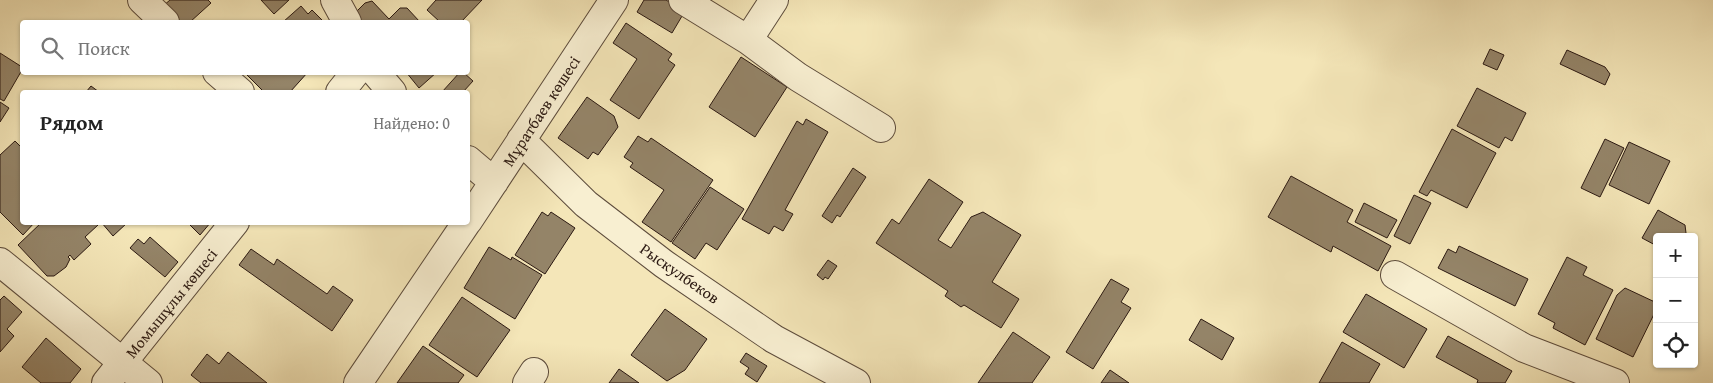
<!DOCTYPE html>
<html lang="ru">
<head>
<meta charset="utf-8">
<style>
  :root { --surface:#fff; --page:#f2f2f2; --text:#222; --muted:#767676; --line:#e0e0e0 }
  body { margin:0; font-family:"Gentium Book Plus",serif; background:var(--page); color:var(--text) }
  .controls { position:absolute; right:15px; bottom:15px; display:grid; overflow:hidden; border-radius:5px; box-shadow:0 1px 4px #0004 }
  .controls button { width:45px; height:45px; display:grid; place-items:center; padding:0; border:0; border-bottom:1px solid var(--line); background:var(--surface); color:var(--text); font:25px sans-serif }
  .list { margin:0; padding:0; list-style:none }
  h2 { display:flex; justify-content:space-between; align-items:center; height:65px; margin:0; padding:0 20px; font-size:21px }
  h2 small { font-size:16px; font-weight:400; color:var(--muted) }
  .icon { flex:none; width:28px; height:28px; fill:none; stroke:currentColor; stroke-width:2; stroke-linecap:round; stroke-linejoin:round }
  .map { position:relative; flex:none; width:1713px; height:383px; overflow:hidden }
  .search { position:absolute; background:var(--surface); box-shadow:0 1px 4px #0004; left:20px; top:20px; width:450px; height:55px; display:flex; align-items:center; gap:12px; box-sizing:border-box; padding:0 18px; border-radius:5px; color:var(--muted); font-size:19px }
  .panel { position:absolute; background:var(--surface); box-shadow:0 1px 4px #0004; left:20px; top:90px; width:450px; height:135px; border-radius:5px }
  .map>svg:first-child { display:block }
  .building { fill:#948468; stroke:#2b1912 }
  .lines { fill:none; stroke-linecap:round; stroke-linejoin:round }
  .minor-casing { stroke:#5d4c3c; stroke-width:30 }
  .minor { stroke:#f8efd1; stroke-width:28 }
  .labels { text-anchor:middle; dominant-baseline:central; stroke-width:4; stroke-linejoin:round; paint-order:stroke }
  .street-label { font-size:16px; fill:#2b1912; stroke:#f8efd1 }
</style>
</head>
<body>
<div class="map">
<svg width="1713" height="383" viewBox="0 0 1713 383">
  <rect width="100%" height="100%" fill="#f4e6b8"/>
  <filter id="stains"><feTurbulence type="fractalNoise" baseFrequency=".004" numOctaves="4"/><feColorMatrix values="0 0 0 0 .2 0 0 0 0 .09 0 0 0 0 .02 0 0 0 .5 -.17"/></filter>
  <radialGradient id="worn" r=".72"><stop offset=".6" stop-color="#630" stop-opacity="0"/><stop offset="1" stop-color="#630" stop-opacity=".3"/></radialGradient>
  <path class="building" d="M170,0H208L211,3L190,22H178L163,6Z
    M261,0H289L274,14Z
    M436,0H482L461,22H440L427,10Z
    M644,0H666L685,11L672,33L637,12Z
    M372,1L389,19L400,8H407L420,22H363L358,17L357,11L365,3Z
    M301,6L308,14L312,10L324,22H283Z
    M626,23L672,54L668,60L675,65L639,119L610,100L637,59L613,43Z
    M1490,49L1504,55L1497,70L1483,64Z
    M1567,50L1605,67L1610,74L1605,85L1560,64Z
    M0,53L22,67V70L4,101L0,99Z
    M741,57L787,87L755,137L709,107Z
    M244,72H308L290,92H264Z
    M406,72H437L419,88Z
    M460,72H463L473,81L463,92H442Z
    M91,86L99,92H86Z
    M1477,88L1526,113L1512,141L1505,137L1499,148L1457,126Z
    M587,97L614,116L618,127L598,155L593,152L588,159L558,138Z
    M0,102L9,108L0,122Z
    M806,119L828,132L785,210L793,214L783,231L774,226L769,234L742,219L797,121L803,125Z
    M1452,129L1496,153L1467,208L1431,190L1427,196L1419,192Z
    M638,136L648,142L651,138L713,180L671,242L642,222L664,190L630,167L633,163L624,157Z
    M1605,139L1624,148L1600,197L1581,188Z
    M15,141L22,148V222H35L23,235L0,212V155Z
    M1629,142L1670,161L1649,204L1609,185Z
    M853,168L866,177L840,217L837,215L832,223L822,216Z
    M1291,176L1353,210L1347,222L1391,246L1378,271L1333,246L1331,252L1268,217Z
    M929,179L963,202L938,240L951,248L971,217L983,212L1021,235L992,282L1019,299L1001,328L964,305L961,307L945,296L948,291L876,243L892,219L899,224Z
    M710,187L744,209L717,250L706,243L695,259L672,243Z
    M1414,195L1431,203L1410,244L1394,236Z
    M1364,203L1397,220L1387,238L1355,222Z
    M1658,210L1685,225L1686,233L1684,237H1657V246L1642,238Z
    M542,212L548,216L551,212L575,228L545,274L515,255Z
    M42,222H95L98,225L85,237L91,244L74,260L70,255L68,257L70,259L66,267L54,276H47L18,245Z
    M101,222H127V223L113,236Z
    M187,222H211L200,235Z
    M150,237L178,262L165,277L130,248L138,239L144,244Z
    M1459,246L1528,279L1515,306L1438,268L1448,249L1456,253Z
    M489,247L511,260L512,257L542,275L515,319L464,288Z
    M251,249L274,265L277,259L327,294L333,286L353,300L332,331L239,265Z
    M1567,257L1587,267L1583,275L1613,290L1585,345L1553,328L1555,323L1538,314Z
    M828,260L837,266L828,279L825,277L823,280L817,275Z
    M1111,279L1129,289L1121,302L1131,308L1093,369L1066,352Z
    M1625,288L1657,303V308L1633,357L1596,339L1617,295Z
    M1366,294L1427,329L1404,368L1343,332Z
    M4,296L22,312L7,329L14,336L0,352V300Z
    M462,297L510,330L477,377L429,345Z
    M665,309L707,339L685,370L667,381L631,355Z
    M1201,319L1234,338L1222,360L1189,340Z
    M1013,332L1050,357L1032,383H978Z
    M1448,336L1512,371L1505,383H1477L1478,380L1436,357Z
    M46,338L81,369L70,383H41L22,367Z
    M1342,342L1380,364L1369,383H1319Z
    M423,346L464,375L458,383H397Z
    M228,352L267,383H201L191,375L207,354L219,364Z
    M746,353L767,366L757,382L745,374L749,368L740,362Z
    M619,369L639,383H609Z
    M1110,370L1129,383H1101Z"/>
  <g class="lines">
    <g class="minor-casing">
      <path id="minor" d="M142,0L165,22
        M335,0L347,22
        M683,0L748,40L798,77L881,128
        M748,40L774,0
        M217,72L240,92
        M375,72L392,92
        M340,92L356,72
        M521,140L586,204L664,264L774,339L856,383
        M468,160L494,182
        M468,221L614,0
        M0,262L148,383
        M1395,275L1524,348L1615,383
        M106,383L235,222
        M358,383L467,222
        M527,383L534,372"/>
    </g>
    <use href="#minor" class="minor"/>
  </g>
  <g class="labels">
    <g class="street-label">
      <text transform="translate(541 111) rotate(-57)">Мұратбаев көшесі</text>
      <text transform="translate(680 273) rotate(35)">Рыскулбеков</text>
      <text transform="translate(171 303) rotate(-51)">Момышұлы көшесі</text>
    </g>
  </g>
  <rect width="100%" height="100%" filter="url(#stains)"/>
  <rect width="100%" height="100%" fill="url(#worn)"/>
</svg>
<div class="controls">
<button>+</button>
<button>−</button>
<button><svg class="icon" aria-label="locate" viewBox="0 0 24 24"><circle cx="12" cy="12" r="6"/><path d="M12 2v4M12 18v4M2 12h4M18 12h4"/></svg></button>
</div>
<div class="search"><svg class="icon" aria-label="search" viewBox="0 0 24 24"><circle cx="10" cy="10" r="6"/><path d="M15 15l6 6"/></svg>Поиск</div>
<section class="panel">
<h2>Рядом<small>Найдено: 0</small></h2>
<ul class="list">
</ul>
</section>
</div>
</body>
</html>
